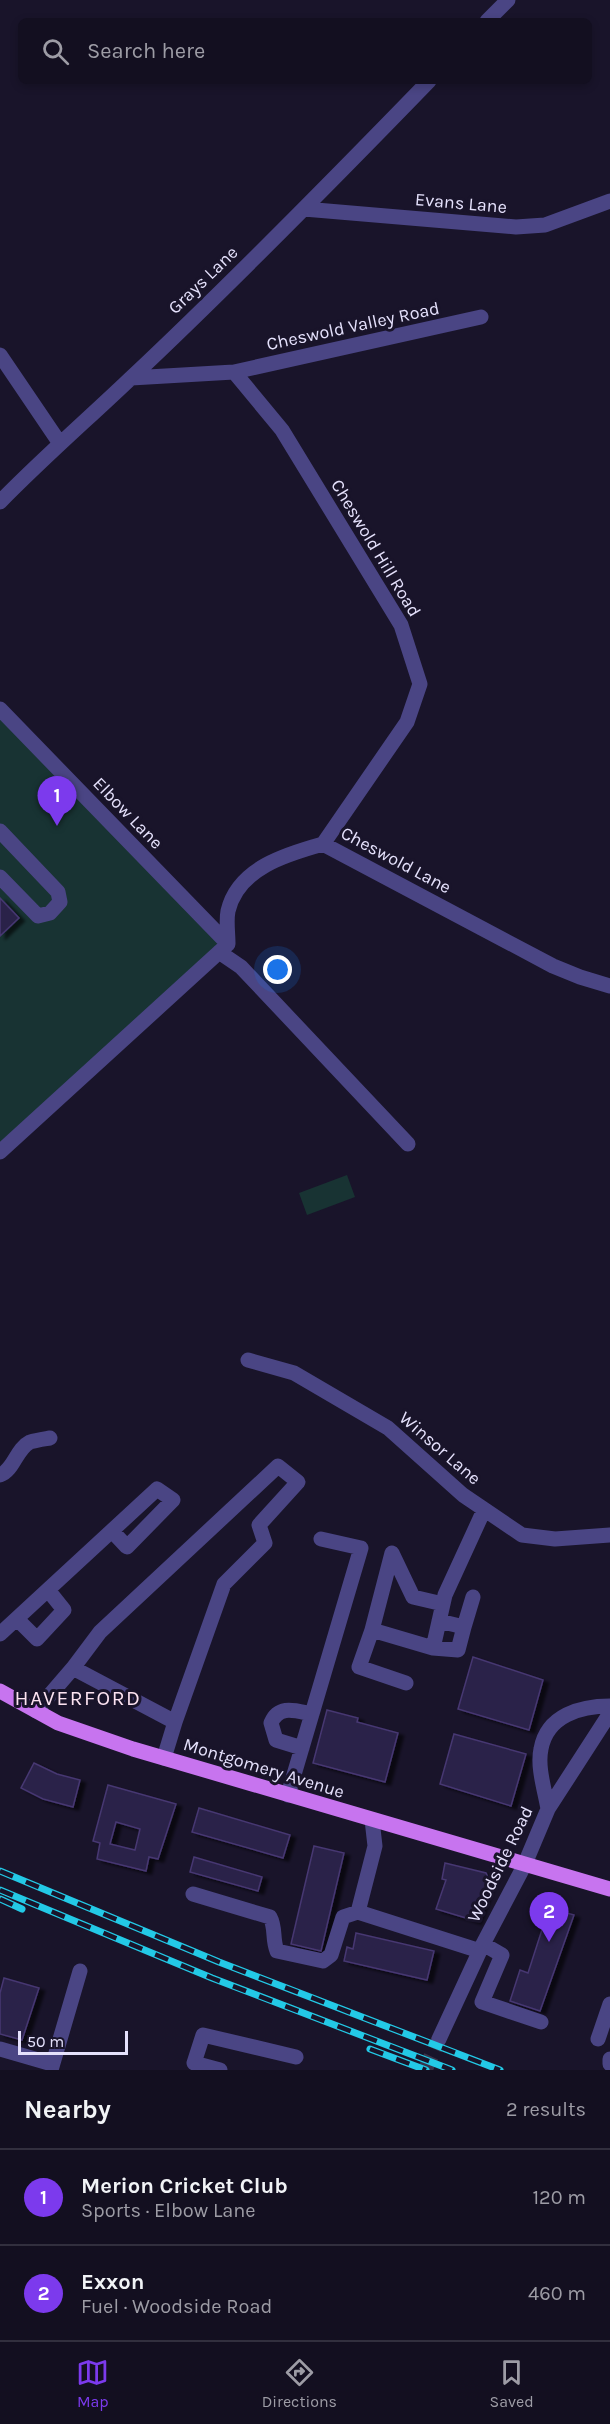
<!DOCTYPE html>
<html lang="en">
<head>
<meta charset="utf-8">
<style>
  :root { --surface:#130f20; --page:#201d2d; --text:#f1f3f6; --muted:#9d9ca5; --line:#322f3e; --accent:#7c3aed }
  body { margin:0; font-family:Karla,sans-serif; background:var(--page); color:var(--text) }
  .scale { position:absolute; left:18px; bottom:15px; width:110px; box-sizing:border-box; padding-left:6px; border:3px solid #e5e1fc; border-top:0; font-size:16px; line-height:21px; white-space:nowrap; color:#e5e1fc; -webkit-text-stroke:4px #19142a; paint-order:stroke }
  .you { position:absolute; left:278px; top:970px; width:21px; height:21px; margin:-15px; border:4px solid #fff; border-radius:50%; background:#1a73e8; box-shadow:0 0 0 9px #1a73e833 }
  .badge { display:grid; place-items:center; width:39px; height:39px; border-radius:50%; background:var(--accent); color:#fff; font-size:20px; font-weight:700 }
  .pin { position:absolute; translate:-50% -50px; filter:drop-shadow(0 2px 3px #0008) }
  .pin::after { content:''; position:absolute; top:32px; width:21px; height:18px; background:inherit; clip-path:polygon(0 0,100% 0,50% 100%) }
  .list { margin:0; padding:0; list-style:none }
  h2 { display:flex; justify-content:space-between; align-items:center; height:78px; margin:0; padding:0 24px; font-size:26px }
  h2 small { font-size:20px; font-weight:400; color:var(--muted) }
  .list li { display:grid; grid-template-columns:39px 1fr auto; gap:18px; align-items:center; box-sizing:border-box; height:96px; padding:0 24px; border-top:2px solid var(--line) }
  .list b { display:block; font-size:22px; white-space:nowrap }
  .list p { margin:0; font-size:20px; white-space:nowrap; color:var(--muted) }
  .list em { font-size:20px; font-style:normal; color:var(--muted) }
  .icon { flex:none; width:33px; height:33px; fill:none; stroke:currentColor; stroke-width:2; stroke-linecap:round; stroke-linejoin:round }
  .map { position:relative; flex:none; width:610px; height:2070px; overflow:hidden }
  .search { position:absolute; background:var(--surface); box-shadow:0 3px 9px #0003; left:18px; right:18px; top:18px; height:66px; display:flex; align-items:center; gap:15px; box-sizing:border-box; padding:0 21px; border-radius:9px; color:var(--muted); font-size:22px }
  .sheet { height:270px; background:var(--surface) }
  nav { display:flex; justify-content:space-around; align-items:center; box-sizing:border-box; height:84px; border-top:2px solid var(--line); background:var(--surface); font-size:16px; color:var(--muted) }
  nav a { display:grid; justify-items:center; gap:3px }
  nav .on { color:var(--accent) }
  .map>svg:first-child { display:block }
  .green { fill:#183333 }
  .building { fill:#2c2349; stroke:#463772; stroke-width:1.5; fill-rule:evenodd; filter:url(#shadow) }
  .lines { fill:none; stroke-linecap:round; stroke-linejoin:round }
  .minor-tunnel { stroke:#38334a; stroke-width:15; stroke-dasharray:15 8; stroke-linecap:butt }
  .minor { stroke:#4a4584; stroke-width:15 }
  .major { stroke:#c774ef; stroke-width:15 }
  .rail-casing { stroke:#23c9e6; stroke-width:7 }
  .rail { stroke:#19142a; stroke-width:4.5; stroke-dasharray:14; stroke-linecap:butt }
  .labels { text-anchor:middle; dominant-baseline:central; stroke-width:6; stroke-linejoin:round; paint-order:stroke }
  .street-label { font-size:18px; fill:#e5e1fc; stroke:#19142a }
  .quarter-label { font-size:21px; letter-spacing:1.5px; fill:#fce3f1; stroke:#19142a }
</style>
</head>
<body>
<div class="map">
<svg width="610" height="2070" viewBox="0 0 610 2070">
  <defs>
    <filter id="shadow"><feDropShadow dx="5.5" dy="3" stdDeviation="1.5" flood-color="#0009"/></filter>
  </defs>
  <rect width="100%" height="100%" fill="#19142a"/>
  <path class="green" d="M0,709L228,944L0,1152Z
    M347,1175L355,1197L307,1215L299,1193Z"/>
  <path class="building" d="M0,898L19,918L0,936Z
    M473,1657L543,1680L529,1730L458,1709Z
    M327,1710L358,1718L357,1722L398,1733L385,1782L313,1763Z
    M454,1734L526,1754L511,1806L440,1784Z
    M34,1763L57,1774L80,1780L73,1807L43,1799L21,1788Z
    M108,1785L176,1804L158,1859L149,1857L146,1871L97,1859L100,1843L93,1841ZM116,1822L140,1829L135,1850L110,1844Z
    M199,1808L290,1835L283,1858L192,1832Z
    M314,1846L344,1853L321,1951L291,1944Z
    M194,1857L262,1877L258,1891L190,1872Z
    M445,1863L486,1873L490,1882L476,1921L436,1909L446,1880L442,1879Z
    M549,1908L574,1915L540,2011L510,2001L520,1970L528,1973Z
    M356,1933L434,1951L427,1980L344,1961L347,1947L353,1949Z
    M4,1978L39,1988L22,2040L0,2034V1993Z"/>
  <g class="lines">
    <path class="minor-tunnel" d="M425,2070L439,2039"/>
    <path class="minor" d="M487,21L508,0
      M304,209L516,227L545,225L610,201
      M0,355L59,442
      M234,372L481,317
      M131,378L234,372L282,430L401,625L420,684L407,722L323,844
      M0,502C43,458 88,419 132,377C234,281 332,181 429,81
      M0,709L228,944
      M0,831L58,892L60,902L50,913L38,916L0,877
      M219,952L241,967L408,1144
      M0,1152L228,944C228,933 226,921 228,911C238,868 287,854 323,844L553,966L580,977L610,986
      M248,1360L294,1373L388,1428L463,1495L522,1535L555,1539L610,1535
      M0,1475C14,1470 16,1449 30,1442C36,1440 44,1439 50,1438
      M17,1619L37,1639L64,1610L48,1590
      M439,1621L464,1627L473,1597
      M372,1630L392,1553L413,1597L443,1604
      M0,1634L157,1489L173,1500L127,1547L112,1531
      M433,1648L458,1650L464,1627
      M73,1668L100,1632L278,1466L298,1482L259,1525L265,1543L224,1584L175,1722
      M406,1683L359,1667L372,1630L433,1648L445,1595L484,1510
      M36,1711L73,1668L175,1722L164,1758
      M302,1748L276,1740L271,1723C279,1704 296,1711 312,1714
      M288,1795L361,1548L321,1539
      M548,1809C545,1791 537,1767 541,1749C547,1715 581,1706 610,1706
      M372,1820L375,1846L358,1912L480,1951
      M193,1894L270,1917C276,1928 272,1939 277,1951L323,1961L331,1955L343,1917L358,1912
      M483,1944L502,1955L482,2002L541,2022
      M439,2039L483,1944L524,1866L548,1809L610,1713
      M598,2039L610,2004
      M0,2049L52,2064
      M610,2059V2064
      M51,2070L80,1971
      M220,2070L194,2063L203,2035L296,2057"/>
    <path class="major" d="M0,1691L58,1723L133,1749L610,1889"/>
    <g class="rail-casing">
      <path id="rail" d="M0,1871L219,1962L500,2070
        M0,1890L212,1978L452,2070
        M0,1899L22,1909
        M370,2049L426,2070"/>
    </g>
    <use href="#rail" class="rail"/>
  </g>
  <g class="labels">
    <g class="street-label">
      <text transform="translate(461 203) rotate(5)">Evans Lane</text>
      <text transform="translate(203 280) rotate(-44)">Grays Lane</text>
      <text transform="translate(353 326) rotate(-12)">Cheswold Valley Road</text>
      <text transform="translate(376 548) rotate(59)">Cheswold Hill Road</text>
      <text transform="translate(128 813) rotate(46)">Elbow Lane</text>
      <text transform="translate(396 860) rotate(28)">Cheswold Lane</text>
      <text transform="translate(440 1448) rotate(41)">Winsor Lane</text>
      <text transform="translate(264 1768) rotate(17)">Montgomery Avenue</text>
      <text transform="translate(500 1864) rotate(-64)">Woodside Road</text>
    </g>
    <g class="quarter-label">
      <text x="78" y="1698">HAVERFORD</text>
    </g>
  </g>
</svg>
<div class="scale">50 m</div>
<div class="you"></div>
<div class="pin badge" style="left:57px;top:826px">1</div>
<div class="pin badge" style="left:549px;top:1942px">2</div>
<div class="search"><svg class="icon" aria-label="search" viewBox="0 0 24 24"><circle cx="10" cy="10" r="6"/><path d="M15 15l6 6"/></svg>Search here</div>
</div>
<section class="sheet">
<h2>Nearby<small>2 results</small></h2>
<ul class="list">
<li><span class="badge">1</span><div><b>Merion Cricket Club</b><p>Sports · Elbow Lane</p></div><em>120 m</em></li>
<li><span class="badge">2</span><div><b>Exxon</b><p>Fuel · Woodside Road</p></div><em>460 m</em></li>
</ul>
</section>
<nav>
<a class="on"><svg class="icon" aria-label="map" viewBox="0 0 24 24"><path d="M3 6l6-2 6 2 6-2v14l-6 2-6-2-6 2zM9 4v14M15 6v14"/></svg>Map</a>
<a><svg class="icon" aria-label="directions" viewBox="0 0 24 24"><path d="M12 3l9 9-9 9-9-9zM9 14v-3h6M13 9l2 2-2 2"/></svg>Directions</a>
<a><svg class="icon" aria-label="saved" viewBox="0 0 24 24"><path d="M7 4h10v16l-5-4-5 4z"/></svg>Saved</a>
</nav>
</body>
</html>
